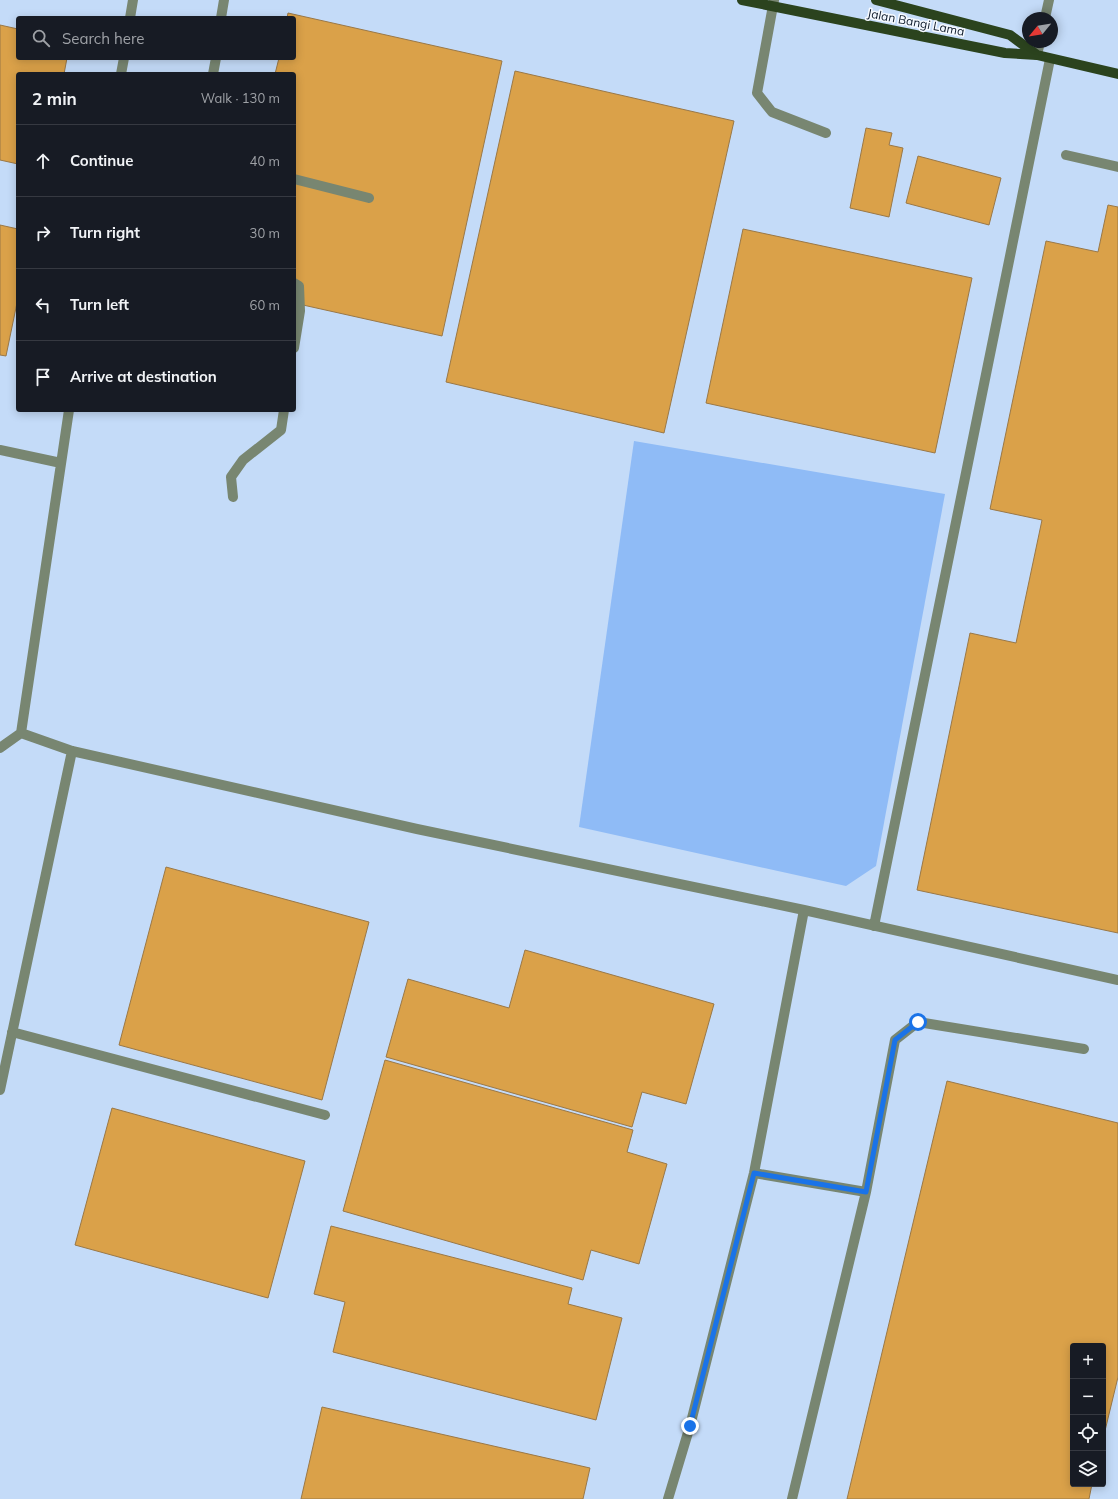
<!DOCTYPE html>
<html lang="en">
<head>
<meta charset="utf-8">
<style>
  :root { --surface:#171b24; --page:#20242c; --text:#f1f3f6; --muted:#9ea1a6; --line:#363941 }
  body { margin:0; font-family:Mulish,sans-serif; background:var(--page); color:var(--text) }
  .controls { position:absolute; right:12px; bottom:12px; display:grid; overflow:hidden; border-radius:4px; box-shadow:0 2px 10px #0003 }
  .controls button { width:36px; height:36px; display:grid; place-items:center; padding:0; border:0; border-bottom:1px solid var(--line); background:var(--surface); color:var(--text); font:20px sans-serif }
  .compass { position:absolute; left:1022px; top:12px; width:36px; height:36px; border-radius:50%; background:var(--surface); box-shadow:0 2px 10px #0003; rotate:240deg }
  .stop { position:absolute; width:12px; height:12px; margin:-9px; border:3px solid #1a73e8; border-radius:50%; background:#fff }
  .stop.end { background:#1a73e8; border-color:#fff; box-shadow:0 1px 4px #0008 }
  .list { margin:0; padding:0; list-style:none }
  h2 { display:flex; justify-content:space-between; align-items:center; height:52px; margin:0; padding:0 16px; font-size:17px }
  h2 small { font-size:13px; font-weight:400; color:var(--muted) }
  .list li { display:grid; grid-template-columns:26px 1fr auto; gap:12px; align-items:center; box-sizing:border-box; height:72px; padding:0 16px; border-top:1px solid var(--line) }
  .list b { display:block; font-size:15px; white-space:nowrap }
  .list em { font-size:13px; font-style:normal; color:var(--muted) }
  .icon { flex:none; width:22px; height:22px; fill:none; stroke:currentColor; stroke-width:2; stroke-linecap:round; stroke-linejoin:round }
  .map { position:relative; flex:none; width:1118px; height:1499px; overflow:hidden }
  .search { position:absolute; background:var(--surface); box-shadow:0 2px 10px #0003; left:16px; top:16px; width:280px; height:44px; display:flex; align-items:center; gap:10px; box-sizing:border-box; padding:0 14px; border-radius:4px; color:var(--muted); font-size:15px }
  .panel { position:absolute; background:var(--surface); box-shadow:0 2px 10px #0003; left:16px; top:72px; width:280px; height:340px; border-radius:4px }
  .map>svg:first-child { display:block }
  .green { fill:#8fbbf6 }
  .building { fill:#daa149; stroke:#9a7847 }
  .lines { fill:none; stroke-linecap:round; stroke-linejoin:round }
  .minor { stroke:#788671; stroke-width:10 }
  .major { stroke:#2b431e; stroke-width:10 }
  .route { stroke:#1a73e8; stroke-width:5 }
  .labels { text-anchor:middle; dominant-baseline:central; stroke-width:3; stroke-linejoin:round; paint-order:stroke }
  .street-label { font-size:12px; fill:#0d1a2c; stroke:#f6faff }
</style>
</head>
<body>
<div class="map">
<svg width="1118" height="1499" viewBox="0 0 1118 1499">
  <rect width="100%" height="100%" fill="#c4dbf8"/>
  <path class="green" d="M634,441L945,494L876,866L846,886L579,827Z"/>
  <path class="building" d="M288,13L502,61L442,336L294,303V74H275L279,58H294V18H287Z
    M0,25L18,29V58H67L64,74H18V164L0,160Z
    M515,71L734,121L664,433L446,382Z
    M866,128L892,133L889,145L903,148L889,217L850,208Z
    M918,156L1001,178L989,225L906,203Z
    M1108,205L1118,207V933L917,890L970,633L1016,643L1042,520L990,509L1046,241L1098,252Z
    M0,225L18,229V298L6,356L0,355Z
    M743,229L972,278L935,453L706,403Z
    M166,867L369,922L322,1100L119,1045Z
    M525,950L714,1004L686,1104L642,1092L632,1127L386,1057L408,979L509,1008Z
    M385,1060L633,1130L627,1152L667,1164L639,1264L591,1250L583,1280L343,1211Z
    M947,1081L1118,1123V1377L1103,1439V1346H1073V1484H1092L1089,1499H847Z
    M112,1108L305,1161L268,1298L75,1245Z
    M331,1226L572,1288L568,1304L622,1318L596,1420L333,1352L345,1302L314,1294Z
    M322,1407L590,1468L583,1499H301Z"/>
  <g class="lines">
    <path class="minor" d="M774,0L757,93L772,112L826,133
      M130,18L133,0
      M221,18L224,0
      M1045,18L1049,0
      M1037,55L1040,42
      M121,74L124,58
      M213,74L216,58
      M1066,155L1118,167
      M294,179L369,198
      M294,283L299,286L300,311L294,348
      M69,410L21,733L72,751L417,829L804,910L1118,980
      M0,450L61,463
      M233,497L231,477L243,460L281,430L284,410
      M0,748L21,733
      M874,926L1050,59
      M12,1032L325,1115
      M0,1090L72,751
      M754,1173L866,1192L792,1499
      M866,1192L895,1040L918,1022L1084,1049
      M668,1499L690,1426L754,1173L804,910"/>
    <path class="major" d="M742,0L1005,53L1037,55L1118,74
      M876,0L1010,35L1037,55"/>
  </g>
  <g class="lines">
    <path class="route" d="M690,1426L754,1173L866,1192L895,1040L918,1022"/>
  </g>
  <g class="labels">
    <g class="street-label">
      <text transform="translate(916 22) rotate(11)">Jalan Bangi Lama</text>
    </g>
  </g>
</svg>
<div class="controls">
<button>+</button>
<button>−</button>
<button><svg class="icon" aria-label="locate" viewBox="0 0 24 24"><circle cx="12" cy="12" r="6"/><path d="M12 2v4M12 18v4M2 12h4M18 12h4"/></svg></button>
<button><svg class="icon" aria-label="layers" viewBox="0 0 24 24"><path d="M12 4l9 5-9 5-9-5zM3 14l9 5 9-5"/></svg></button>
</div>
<svg class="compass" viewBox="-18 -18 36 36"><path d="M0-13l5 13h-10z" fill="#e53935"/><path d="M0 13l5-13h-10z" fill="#9ea1a6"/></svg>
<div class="stop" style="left:918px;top:1022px"></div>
<div class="stop end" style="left:690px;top:1426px"></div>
<div class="search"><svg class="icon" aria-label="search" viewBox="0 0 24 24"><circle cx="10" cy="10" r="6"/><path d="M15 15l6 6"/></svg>Search here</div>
<section class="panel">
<h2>2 min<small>Walk · 130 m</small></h2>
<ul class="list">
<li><svg class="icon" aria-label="ahead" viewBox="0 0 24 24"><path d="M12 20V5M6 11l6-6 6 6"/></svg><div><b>Continue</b></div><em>40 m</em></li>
<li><svg class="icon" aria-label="right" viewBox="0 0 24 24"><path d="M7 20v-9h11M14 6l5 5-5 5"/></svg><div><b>Turn right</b></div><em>30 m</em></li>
<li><svg class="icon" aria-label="left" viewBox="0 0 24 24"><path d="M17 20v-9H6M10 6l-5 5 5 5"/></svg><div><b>Turn left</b></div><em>60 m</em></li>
<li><svg class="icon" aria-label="arrive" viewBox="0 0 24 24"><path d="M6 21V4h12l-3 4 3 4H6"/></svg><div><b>Arrive at destination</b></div></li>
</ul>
</section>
</div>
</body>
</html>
